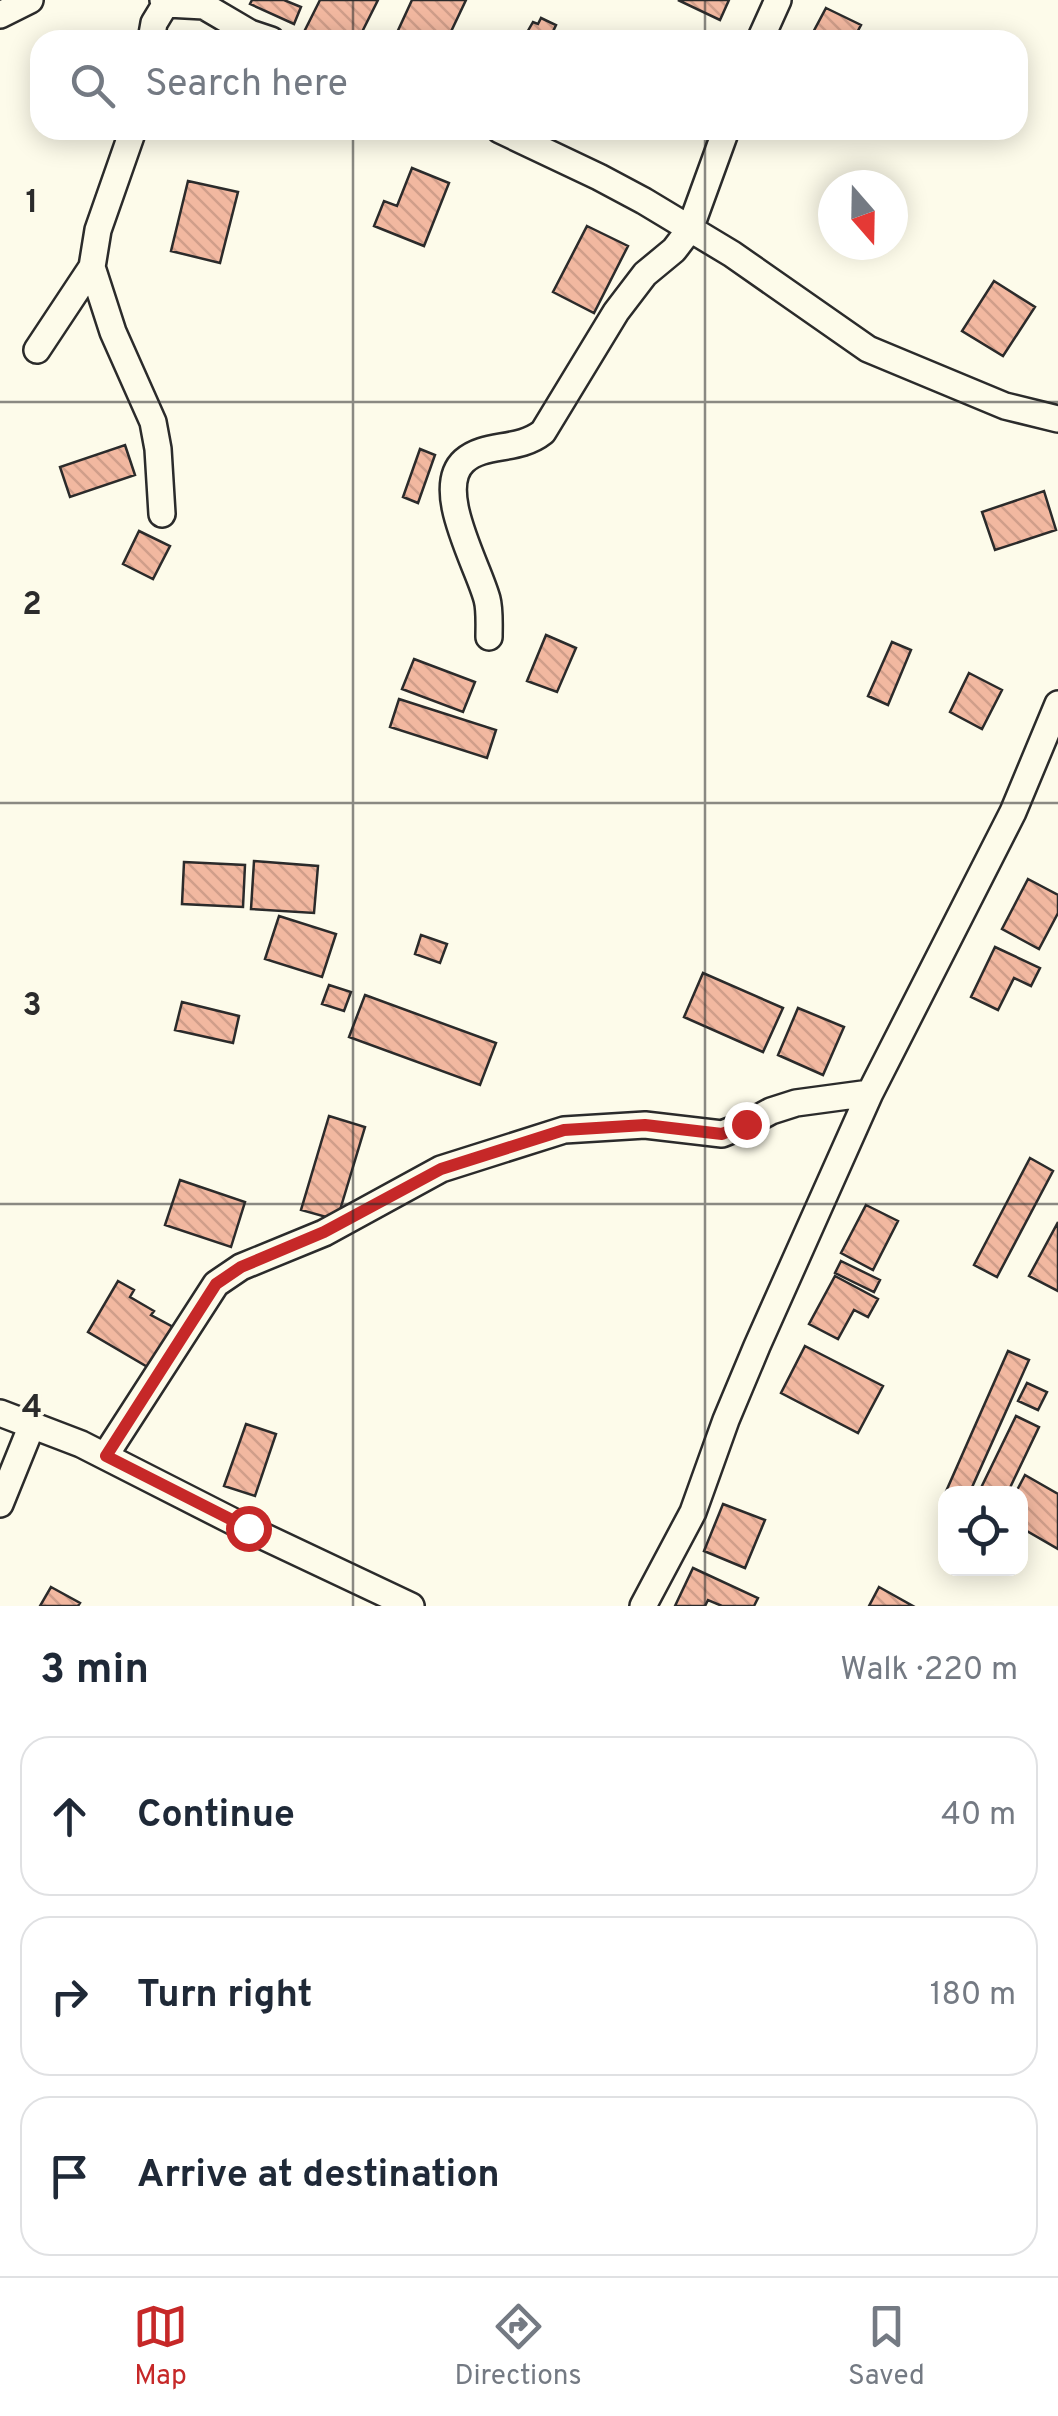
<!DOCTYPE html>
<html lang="en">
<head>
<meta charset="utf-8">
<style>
  :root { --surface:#fff; --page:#f2f2f3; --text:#1f2937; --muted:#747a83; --line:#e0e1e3; --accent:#c62828 }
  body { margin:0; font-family:Overpass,sans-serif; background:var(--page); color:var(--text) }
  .controls { position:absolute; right:30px; bottom:30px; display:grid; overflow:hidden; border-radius:20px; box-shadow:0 5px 25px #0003 }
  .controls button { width:90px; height:90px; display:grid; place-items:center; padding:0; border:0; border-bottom:2px solid var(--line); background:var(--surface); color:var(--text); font:50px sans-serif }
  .compass { position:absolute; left:818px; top:170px; width:90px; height:90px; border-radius:50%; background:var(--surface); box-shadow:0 5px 25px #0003; rotate:160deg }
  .stop { position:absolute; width:30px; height:30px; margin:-22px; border:8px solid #c62828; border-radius:50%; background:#fff }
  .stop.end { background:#c62828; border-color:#fff; box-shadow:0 2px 10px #0008 }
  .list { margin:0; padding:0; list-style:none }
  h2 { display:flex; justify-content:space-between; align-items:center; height:130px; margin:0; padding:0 40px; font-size:42px }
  h2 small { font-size:32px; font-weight:400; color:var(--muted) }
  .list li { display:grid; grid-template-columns:65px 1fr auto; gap:30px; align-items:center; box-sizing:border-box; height:160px; margin:0 20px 20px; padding:0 20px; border:2px solid var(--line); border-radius:30px }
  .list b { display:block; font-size:38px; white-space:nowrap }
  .list em { font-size:32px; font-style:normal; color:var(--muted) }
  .icon { flex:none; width:55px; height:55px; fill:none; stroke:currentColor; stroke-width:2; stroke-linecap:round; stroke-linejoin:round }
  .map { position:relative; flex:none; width:1058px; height:1606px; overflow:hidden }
  .search { position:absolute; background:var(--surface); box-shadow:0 5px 25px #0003; left:30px; right:30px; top:30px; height:110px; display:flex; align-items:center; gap:25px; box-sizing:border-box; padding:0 35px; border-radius:30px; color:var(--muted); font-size:38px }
  .sheet { height:670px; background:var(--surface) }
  nav { display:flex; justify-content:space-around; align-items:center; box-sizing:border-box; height:140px; border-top:2px solid var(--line); background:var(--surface); font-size:28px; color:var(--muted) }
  nav a { display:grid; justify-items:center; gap:5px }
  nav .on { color:var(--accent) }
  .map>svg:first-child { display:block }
  .building { fill:url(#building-back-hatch); stroke:#2b2b2b; stroke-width:2.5 }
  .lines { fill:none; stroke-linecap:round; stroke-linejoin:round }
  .minor-casing { stroke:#2b2b2b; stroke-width:30 }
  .minor { stroke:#fdfbea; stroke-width:25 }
  .route { stroke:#c62828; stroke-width:12 }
  .grid { fill:none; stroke:#2b2b2b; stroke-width:2.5; stroke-opacity:0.55 }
  .grid-label { font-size:32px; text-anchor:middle; font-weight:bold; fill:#2b2b2b; stroke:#fdfbea; stroke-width:8; stroke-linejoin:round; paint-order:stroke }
</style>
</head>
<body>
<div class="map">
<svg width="1058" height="1606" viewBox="0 0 1058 1606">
  <defs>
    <pattern id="building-back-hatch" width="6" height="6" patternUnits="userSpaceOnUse" patternTransform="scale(2.5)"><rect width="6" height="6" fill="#f2b8a0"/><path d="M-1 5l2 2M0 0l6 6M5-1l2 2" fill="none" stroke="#d09e8a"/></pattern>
  </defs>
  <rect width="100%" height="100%" fill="#fdfbea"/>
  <path class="building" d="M252,0H284L301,7L294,24L250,4Z
    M320,0H378L358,40H324L305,30Z
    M412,0H466L447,40H401L395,37Z
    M678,0H729L720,20Z
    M826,8L861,25L853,40L844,37L843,40H809Z
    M541,18L556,25L549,40H533L525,36L533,22L538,24Z
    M412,168L449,183L424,246L374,226L384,201L397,206Z
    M188,181L238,192L220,263L171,251Z
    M587,226L628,246L594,313L553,292Z
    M994,281L1035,307L1003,356L962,331Z
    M125,445L135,475L70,497L60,467Z
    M420,449L435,455L418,503L403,497Z
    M1044,491L1056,530L995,550L982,512Z
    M139,531L170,546L153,579L123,564Z
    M546,635L576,648L557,692L527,681Z
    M892,642L911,650L888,705L868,696Z
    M414,659L475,682L463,712L402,689Z
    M969,673L1002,690L982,729L950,712Z
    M399,699L496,730L487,758L390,727Z
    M254,861L318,866L314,913L251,909Z
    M184,862L245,865L243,907L182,904Z
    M1028,879L1058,895V913L1039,949L1002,929Z
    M279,916L336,934L322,977L265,959Z
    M421,935L447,944L440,963L415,954Z
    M995,947L1040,968L1031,986L1014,978L998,1010L971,997Z
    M703,973L783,1008L763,1052L684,1017Z
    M329,985L351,992L344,1011L322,1004Z
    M365,995L496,1043L480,1085L349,1037Z
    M182,1002L239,1016L233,1043L175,1030Z
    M798,1008L844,1027L823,1075L778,1055Z
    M329,1116L365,1127L337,1220L301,1210Z
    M1030,1158L1053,1171L997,1277L974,1265Z
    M180,1180L245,1202L231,1247L165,1225Z
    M866,1205L898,1221L873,1270L841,1253Z
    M1058,1222V1291L1029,1276Z
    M841,1261L880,1280L874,1292L835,1273Z
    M835,1276L878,1299L868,1317L854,1310L838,1339L809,1324Z
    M118,1281L134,1290L130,1297L154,1311L151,1315L175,1328L151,1369L88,1332Z
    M805,1346L883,1386L858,1433L781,1393Z
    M1008,1351L1029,1360L969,1494H946V1497L944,1496Z
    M1027,1383L1047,1392L1038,1410L1018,1401Z
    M1016,1416L1039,1427L1007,1494H978Z
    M246,1424L276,1434L255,1496L224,1486Z
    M1025,1475L1058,1494V1549L1020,1527V1494H1015Z
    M723,1504L765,1520L745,1568L704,1551Z
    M693,1568L758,1598L754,1606H722L708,1600L705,1606H675Z
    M51,1587L80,1603L78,1606H40Z
    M879,1587L913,1606H869Z"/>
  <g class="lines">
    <g class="minor-casing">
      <path id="minor" d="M163,0L167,4L204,6L250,33L271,40
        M0,15L30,0
        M151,40L154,23L168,0
        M760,40L778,0
        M500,130L599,177L644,201L732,254L868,349L1005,406L1058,419
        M92,267L113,332L153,422L158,449L162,514
        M37,350L92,267L98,230L133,130
        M489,637C489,625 490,610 487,599C478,565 433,489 464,461C485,442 518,452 543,432L616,312L645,274L674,250L690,229L726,130
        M0,1413L81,1444L248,1529L411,1606
        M105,1456L216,1284L241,1267L324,1233L441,1169L564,1130L645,1125L722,1134L747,1124L771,1111L796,1103L870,1093
        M0,1504L32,1425
        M643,1606L693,1512L726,1420L757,1346L870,1093L1013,812L1058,704"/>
    </g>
    <use href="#minor" class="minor"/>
  </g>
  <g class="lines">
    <path class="route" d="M248,1528L106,1456L216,1284L241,1267L324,1232L441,1169L564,1130L645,1125L722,1134L746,1124"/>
  </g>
  <path class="grid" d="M353,0V40M705,0V40M353,130V1606M705,130V1606M0,402H1058M0,803H1058M0,1204H1058"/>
  <g class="grid-label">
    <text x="32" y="212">1</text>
    <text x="32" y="614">2</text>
    <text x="32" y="1015">3</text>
    <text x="32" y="1417">4</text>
  </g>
</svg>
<div class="controls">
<button><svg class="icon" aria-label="locate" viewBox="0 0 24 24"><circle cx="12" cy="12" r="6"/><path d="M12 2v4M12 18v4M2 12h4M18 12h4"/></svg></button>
</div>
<svg class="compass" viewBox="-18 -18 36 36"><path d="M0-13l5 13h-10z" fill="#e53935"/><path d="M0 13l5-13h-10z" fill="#747a83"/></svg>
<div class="stop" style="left:248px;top:1528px"></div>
<div class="stop end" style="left:746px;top:1124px"></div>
<div class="search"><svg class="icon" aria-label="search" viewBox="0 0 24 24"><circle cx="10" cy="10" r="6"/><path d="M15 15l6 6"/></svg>Search here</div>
</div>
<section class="sheet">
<h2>3 min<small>Walk · 220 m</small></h2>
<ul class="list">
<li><svg class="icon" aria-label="ahead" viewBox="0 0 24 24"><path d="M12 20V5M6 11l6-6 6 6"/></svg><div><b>Continue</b></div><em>40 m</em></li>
<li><svg class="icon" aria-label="right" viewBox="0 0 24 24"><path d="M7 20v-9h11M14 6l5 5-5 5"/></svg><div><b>Turn right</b></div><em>180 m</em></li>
<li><svg class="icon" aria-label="arrive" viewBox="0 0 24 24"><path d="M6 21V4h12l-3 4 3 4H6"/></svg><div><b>Arrive at destination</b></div></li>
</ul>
</section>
<nav>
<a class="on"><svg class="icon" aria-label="map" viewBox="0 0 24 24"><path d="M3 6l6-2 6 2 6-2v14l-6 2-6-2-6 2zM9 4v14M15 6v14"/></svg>Map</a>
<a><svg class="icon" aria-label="directions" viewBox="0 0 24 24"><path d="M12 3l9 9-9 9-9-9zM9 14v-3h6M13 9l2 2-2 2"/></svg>Directions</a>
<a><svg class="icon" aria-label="saved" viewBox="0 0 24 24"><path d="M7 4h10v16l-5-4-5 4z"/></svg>Saved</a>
</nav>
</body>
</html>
